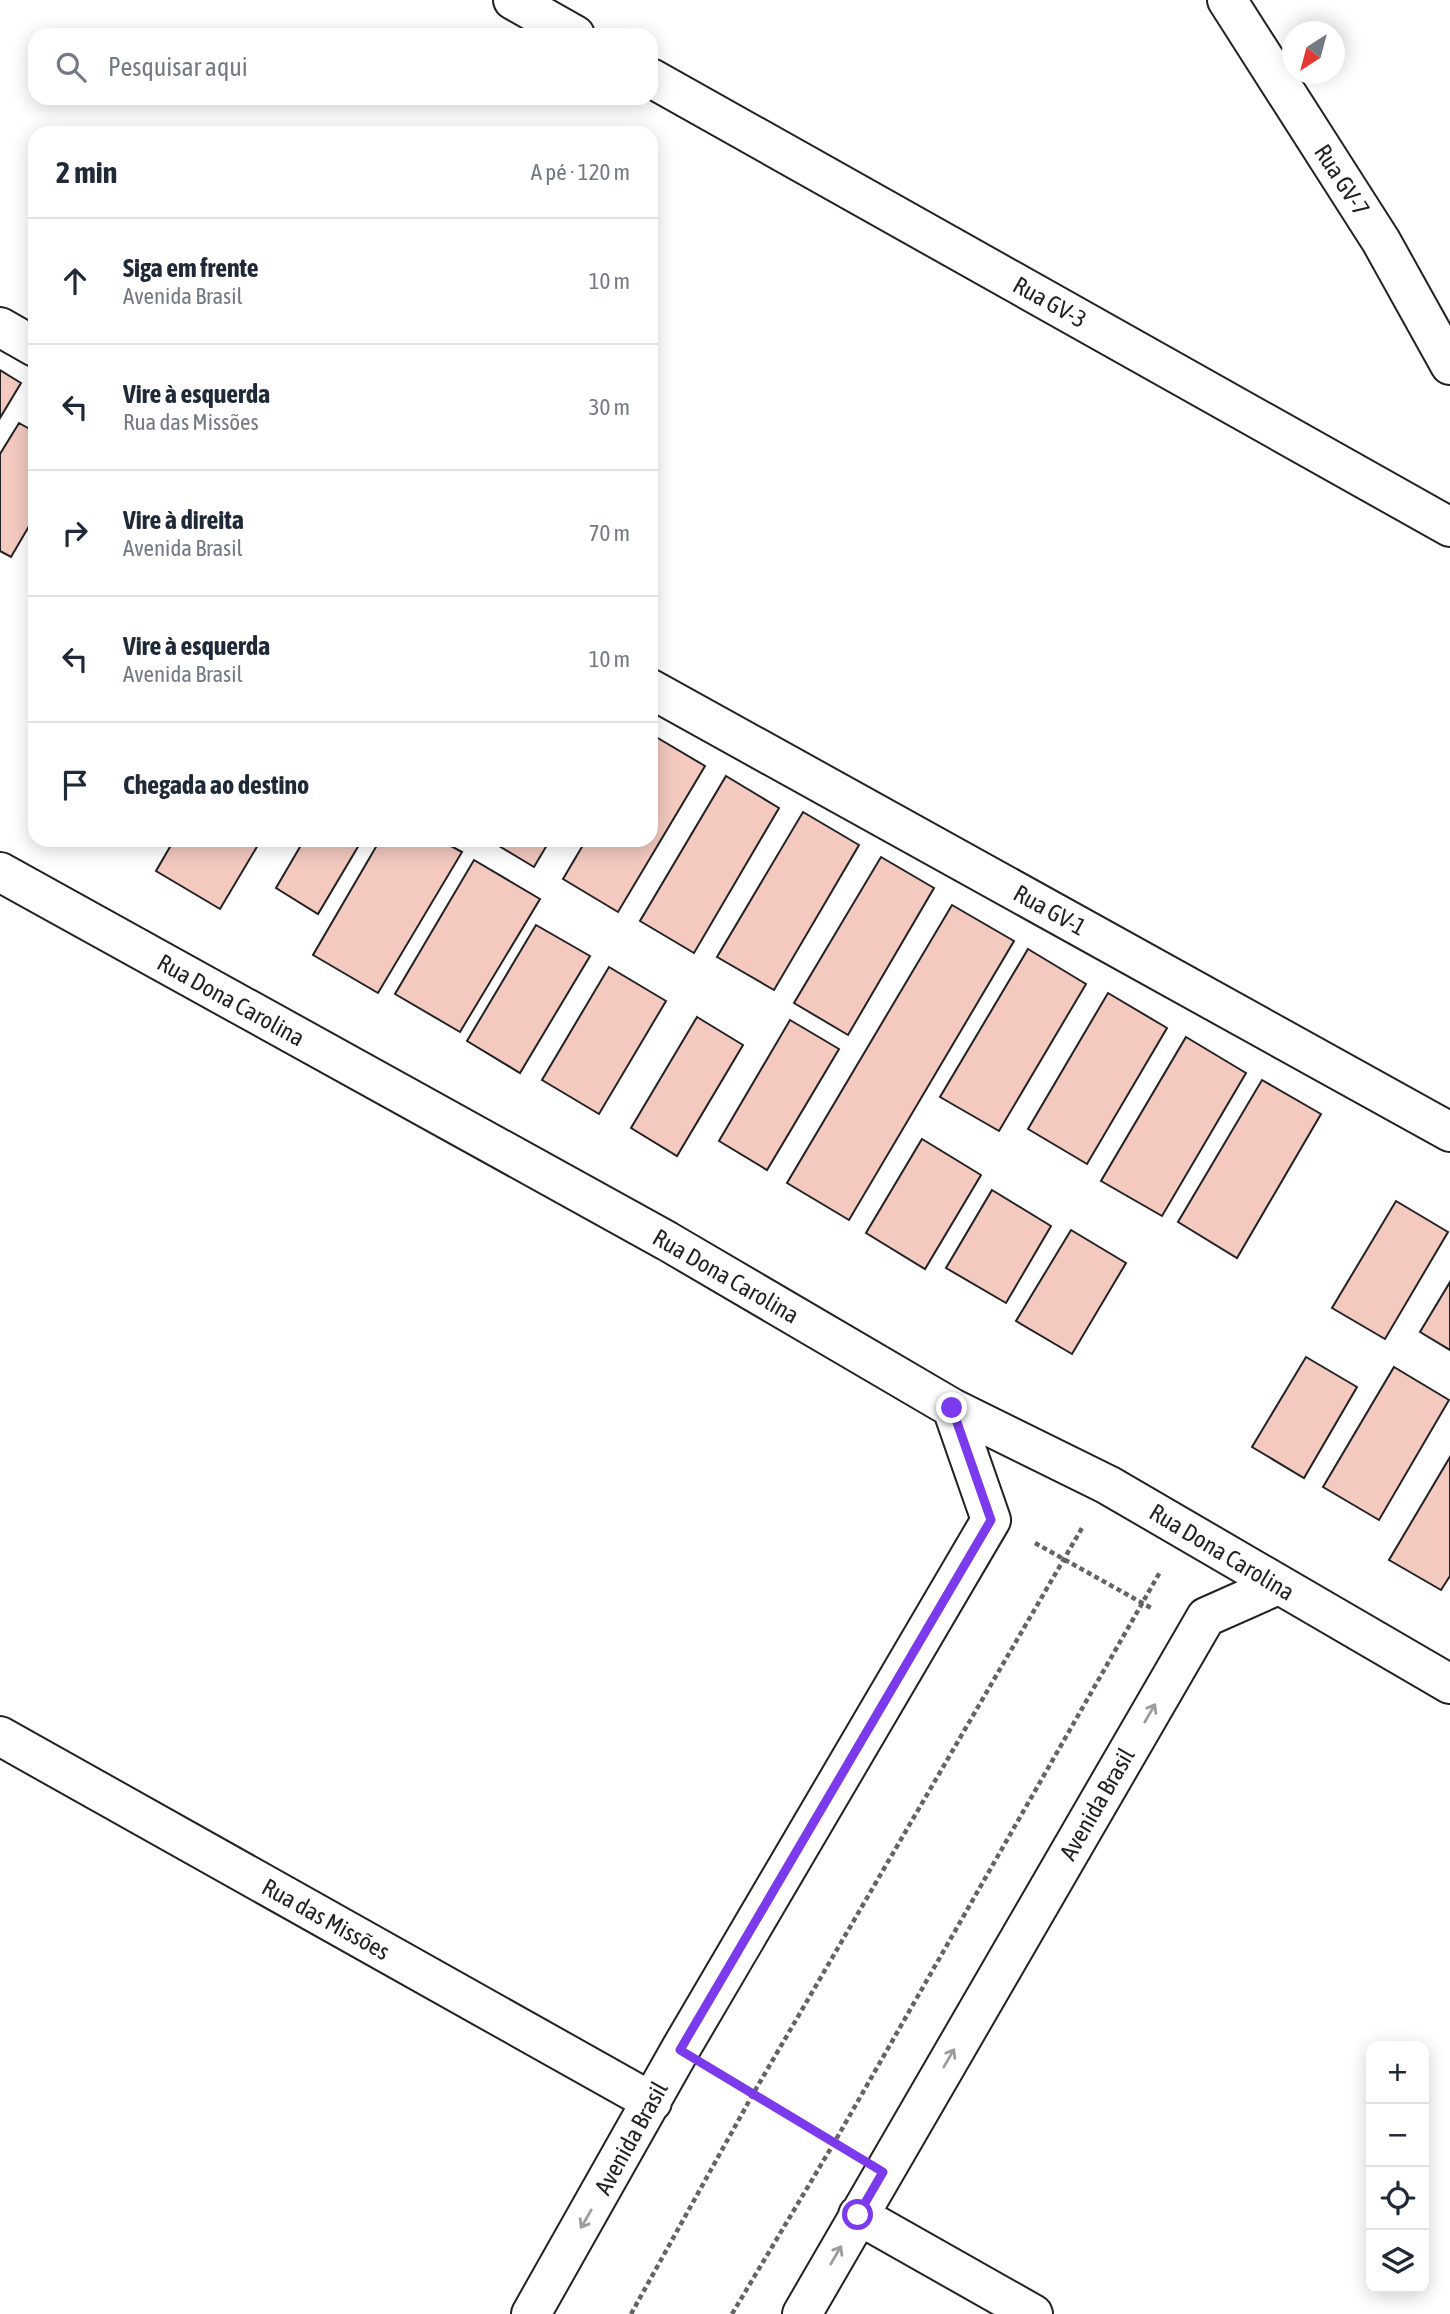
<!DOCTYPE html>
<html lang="pt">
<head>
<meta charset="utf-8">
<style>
  :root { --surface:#fff; --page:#f2f2f3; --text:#1f2937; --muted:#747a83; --line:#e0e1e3 }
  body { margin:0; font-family:"Asap Condensed",sans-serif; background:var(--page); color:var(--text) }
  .controls { position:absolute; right:21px; bottom:21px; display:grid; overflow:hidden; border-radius:14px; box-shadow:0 4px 18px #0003 }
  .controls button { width:63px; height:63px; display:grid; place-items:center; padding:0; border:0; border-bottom:2px solid var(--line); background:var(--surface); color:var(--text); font:35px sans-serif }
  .compass { position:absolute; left:1282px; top:21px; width:63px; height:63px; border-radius:50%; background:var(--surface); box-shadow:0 4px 18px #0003; rotate:216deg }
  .stop { position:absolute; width:21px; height:21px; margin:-16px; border:5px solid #7c3aed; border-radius:50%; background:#fff }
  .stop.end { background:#7c3aed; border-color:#fff; box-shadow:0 2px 7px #0008 }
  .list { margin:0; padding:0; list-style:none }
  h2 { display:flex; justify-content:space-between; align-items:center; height:91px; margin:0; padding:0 28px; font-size:30px }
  h2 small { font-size:23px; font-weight:400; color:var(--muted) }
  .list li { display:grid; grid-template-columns:46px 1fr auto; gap:21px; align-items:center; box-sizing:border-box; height:126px; padding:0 28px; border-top:2px solid var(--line) }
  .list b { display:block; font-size:26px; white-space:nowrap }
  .list p { margin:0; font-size:23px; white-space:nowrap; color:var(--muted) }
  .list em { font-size:23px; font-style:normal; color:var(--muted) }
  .icon { flex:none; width:38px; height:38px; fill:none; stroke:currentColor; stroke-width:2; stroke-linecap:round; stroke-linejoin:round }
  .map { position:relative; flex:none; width:1450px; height:2314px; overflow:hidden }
  .search { position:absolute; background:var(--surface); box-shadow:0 4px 18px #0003; left:28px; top:28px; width:630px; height:77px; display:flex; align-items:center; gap:18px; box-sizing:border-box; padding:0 24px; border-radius:21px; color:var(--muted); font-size:26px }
  .panel { position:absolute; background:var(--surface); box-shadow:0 4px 18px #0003; left:28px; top:126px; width:630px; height:721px; border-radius:21px }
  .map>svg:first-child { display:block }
  .building { fill:#f3c9c0; stroke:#222; stroke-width:2 }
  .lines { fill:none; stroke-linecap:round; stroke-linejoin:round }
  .minor-casing { stroke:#222; stroke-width:42 }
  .path { stroke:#646464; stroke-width:4.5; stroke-dasharray:5 3.5; stroke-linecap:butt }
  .minor { stroke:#fff; stroke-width:38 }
  .oneway { stroke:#9c9c9c }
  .route { stroke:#7c3aed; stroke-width:9 }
  .labels { text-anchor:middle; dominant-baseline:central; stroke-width:5; stroke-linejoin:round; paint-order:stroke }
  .street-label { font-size:24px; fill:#222; stroke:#fff }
</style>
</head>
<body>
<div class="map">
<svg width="1450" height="2314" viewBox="0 0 1450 2314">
  <rect width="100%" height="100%" fill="#fff"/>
  <path class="building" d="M0,370L21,383L0,418Z
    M19,423L35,432V516L11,557L0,551V454Z
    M651,734L705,766L618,912L563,879L586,840H651Z
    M726,776L779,808L694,953L640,921Z
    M803,812L859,845L774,990L717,957Z
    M174,840H261L220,909L156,871Z
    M304,840H362L318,914L276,888Z
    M380,840H440L462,852L378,993L313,955Z
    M489,840H550L534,867Z
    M881,857L934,888L848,1035L794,1003Z
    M474,860L540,899L460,1032L395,994Z
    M952,905L1014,941L849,1220L787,1183Z
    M536,925L590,956L520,1073L467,1041Z
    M1028,949L1086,984L999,1131L940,1097Z
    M609,967L666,1001L599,1114L542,1080Z
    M1108,993L1167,1028L1087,1164L1028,1129Z
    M697,1017L743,1045L677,1156L631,1128Z
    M790,1020L839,1049L767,1170L719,1141Z
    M1186,1037L1246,1073L1162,1216L1101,1181Z
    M1262,1080L1321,1114L1237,1258L1178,1222Z
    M922,1139L981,1175L925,1269L866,1233Z
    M992,1190L1051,1226L1006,1303L946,1268Z
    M1396,1201L1448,1232L1385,1339L1332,1308Z
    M1071,1230L1126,1263L1072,1354L1016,1321Z
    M1450,1282V1350L1420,1332Z
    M1306,1357L1357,1387L1304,1478L1252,1447Z
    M1394,1367L1449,1400L1379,1520L1323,1487Z
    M1450,1457V1576L1441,1590L1389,1560Z"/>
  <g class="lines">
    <g class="minor-casing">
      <path id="minor" d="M513,0L575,35
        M1227,0L1381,241L1450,365
        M651,78L1450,527
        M0,327L35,347
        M651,689L1450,1132
        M0,872L667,1241L952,1408L1108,1485L1450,1684
        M0,1736L652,2102
        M858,2215L1033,2314
        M531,2314L680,2050L991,1520L952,1408
        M802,2314L1206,1617L1278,1585"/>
    </g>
    <path class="path" d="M1035,1543L1153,1609
      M722,2076L835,2143
      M631,2314L753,2094L1082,1528
      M732,2314L834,2143L1160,1572"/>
    <use href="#minor" class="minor"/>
  </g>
  <defs><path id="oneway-shaft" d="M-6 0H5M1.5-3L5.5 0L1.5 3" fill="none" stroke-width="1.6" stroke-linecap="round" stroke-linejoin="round" transform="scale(1.75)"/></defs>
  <g class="oneway">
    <use href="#oneway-shaft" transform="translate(1150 1713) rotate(-60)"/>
    <use href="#oneway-shaft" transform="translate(949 2058) rotate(-60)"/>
    <use href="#oneway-shaft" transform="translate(586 2219) rotate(120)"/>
    <use href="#oneway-shaft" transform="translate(836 2255) rotate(-60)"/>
  </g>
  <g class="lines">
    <path class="route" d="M858,2215L883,2172L680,2050L991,1520L952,1408"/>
  </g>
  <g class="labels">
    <g class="street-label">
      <text transform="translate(1342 180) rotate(57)">Rua GV-7</text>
      <text transform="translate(1050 302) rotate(29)">Rua GV-3</text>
      <text transform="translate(1050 910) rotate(29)">Rua GV-1</text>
      <text transform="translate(231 1000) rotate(29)">Rua Dona Carolina</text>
      <text transform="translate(726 1276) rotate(30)">Rua Dona Carolina</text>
      <text transform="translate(1222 1552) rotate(31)">Rua Dona Carolina</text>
      <text transform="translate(1097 1804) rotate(-60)">Avenida Brasil</text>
      <text transform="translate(326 1919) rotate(29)">Rua das Missões</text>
      <text transform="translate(631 2138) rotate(-61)">Avenida Brasil</text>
    </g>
  </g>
</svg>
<div class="controls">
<button>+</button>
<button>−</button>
<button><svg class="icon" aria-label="locate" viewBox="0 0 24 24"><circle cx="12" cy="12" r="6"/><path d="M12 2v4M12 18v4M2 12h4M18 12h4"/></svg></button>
<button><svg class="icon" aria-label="layers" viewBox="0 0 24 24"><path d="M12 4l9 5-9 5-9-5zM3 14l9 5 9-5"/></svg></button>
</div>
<svg class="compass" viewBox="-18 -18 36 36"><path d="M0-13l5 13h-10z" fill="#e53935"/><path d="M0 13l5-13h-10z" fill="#747a83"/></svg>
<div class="stop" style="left:858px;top:2215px"></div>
<div class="stop end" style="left:952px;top:1408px"></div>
<div class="search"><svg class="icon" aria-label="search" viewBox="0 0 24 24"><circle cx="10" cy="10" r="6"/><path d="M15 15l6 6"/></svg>Pesquisar aqui</div>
<section class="panel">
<h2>2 min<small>A pé · 120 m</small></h2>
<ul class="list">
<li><svg class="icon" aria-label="ahead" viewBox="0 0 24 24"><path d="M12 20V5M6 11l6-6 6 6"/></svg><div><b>Siga em frente</b><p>Avenida Brasil</p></div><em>10 m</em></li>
<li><svg class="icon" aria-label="left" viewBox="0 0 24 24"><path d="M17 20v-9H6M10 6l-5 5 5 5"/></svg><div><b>Vire à esquerda</b><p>Rua das Missões</p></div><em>30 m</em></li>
<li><svg class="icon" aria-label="right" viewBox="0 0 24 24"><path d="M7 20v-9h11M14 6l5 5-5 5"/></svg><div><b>Vire à direita</b><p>Avenida Brasil</p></div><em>70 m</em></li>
<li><svg class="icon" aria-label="left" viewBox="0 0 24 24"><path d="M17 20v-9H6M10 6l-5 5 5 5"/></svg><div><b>Vire à esquerda</b><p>Avenida Brasil</p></div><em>10 m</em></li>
<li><svg class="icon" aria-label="arrive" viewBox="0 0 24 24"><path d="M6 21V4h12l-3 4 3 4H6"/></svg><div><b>Chegada ao destino</b></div></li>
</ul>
</section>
</div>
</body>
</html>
